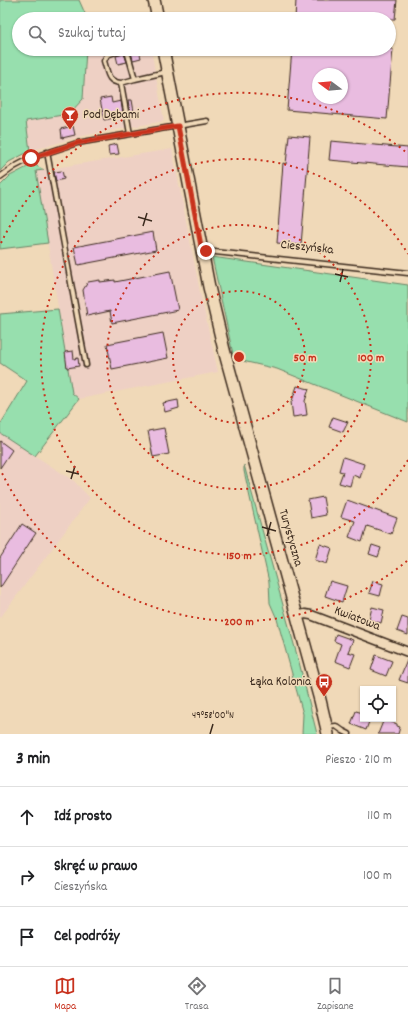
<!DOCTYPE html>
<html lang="pl">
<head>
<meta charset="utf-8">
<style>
  :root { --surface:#fff; --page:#f2f2f2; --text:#202124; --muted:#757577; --line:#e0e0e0; --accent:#c8321e }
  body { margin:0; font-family:Dekko,sans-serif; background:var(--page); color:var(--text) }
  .controls { position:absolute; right:12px; bottom:12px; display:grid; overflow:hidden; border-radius:0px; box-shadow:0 1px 3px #0004 }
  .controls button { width:36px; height:36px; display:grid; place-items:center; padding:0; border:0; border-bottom:1px solid var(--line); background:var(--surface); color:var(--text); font:20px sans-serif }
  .compass { position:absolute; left:312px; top:68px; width:36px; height:36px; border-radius:50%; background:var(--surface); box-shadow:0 1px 3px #0004; rotate:286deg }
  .stop { position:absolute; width:12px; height:12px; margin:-9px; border:3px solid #c8321e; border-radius:50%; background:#fff }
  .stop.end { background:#c8321e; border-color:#fff; box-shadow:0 1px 4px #0008 }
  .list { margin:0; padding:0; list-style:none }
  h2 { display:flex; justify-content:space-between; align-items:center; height:52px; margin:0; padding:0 16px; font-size:17px }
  h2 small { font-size:13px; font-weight:400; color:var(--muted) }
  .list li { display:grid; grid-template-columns:26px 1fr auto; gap:12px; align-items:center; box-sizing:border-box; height:60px; padding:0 16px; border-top:1px solid var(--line) }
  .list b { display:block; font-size:15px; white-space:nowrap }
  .list p { margin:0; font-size:13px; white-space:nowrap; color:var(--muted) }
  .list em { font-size:13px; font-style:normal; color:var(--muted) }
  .icon { flex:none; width:22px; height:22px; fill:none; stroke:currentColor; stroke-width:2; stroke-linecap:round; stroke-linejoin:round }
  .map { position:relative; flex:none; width:408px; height:734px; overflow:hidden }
  .search { position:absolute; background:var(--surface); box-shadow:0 1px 3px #0004; left:12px; right:12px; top:12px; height:44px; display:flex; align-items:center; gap:10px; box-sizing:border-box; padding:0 14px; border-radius:22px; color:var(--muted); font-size:15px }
  .sheet { height:232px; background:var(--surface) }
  nav { display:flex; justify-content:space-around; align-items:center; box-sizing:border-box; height:56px; border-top:1px solid var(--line); background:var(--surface); font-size:11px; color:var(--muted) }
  nav a { display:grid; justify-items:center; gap:2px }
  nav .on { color:var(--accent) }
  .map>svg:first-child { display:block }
  .built { fill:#eed0c4 }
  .green { fill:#97dfae; stroke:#698466 }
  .building { fill:#e9bce0; stroke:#3b2a1e; fill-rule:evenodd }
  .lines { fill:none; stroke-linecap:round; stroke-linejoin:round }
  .lane-casing { stroke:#3b2a1e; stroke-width:7 }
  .street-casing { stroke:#3b2a1e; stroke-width:11 }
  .secondary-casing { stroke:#3b2a1e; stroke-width:14 }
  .lane { stroke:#f0d9b8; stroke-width:4 }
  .street { stroke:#f0d9b8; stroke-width:8 }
  .secondary { stroke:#f0d9b8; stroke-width:11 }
  .route { stroke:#c8321e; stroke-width:5 }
  .ticks { fill:none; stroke:#3b2a1e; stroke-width:1.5 }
  .ring { fill:none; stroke:#c8321e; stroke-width:2; stroke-dasharray:2 4 }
  .labels { text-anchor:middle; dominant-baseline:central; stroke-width:3; stroke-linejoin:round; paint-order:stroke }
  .poi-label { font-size:13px; fill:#3b2a1e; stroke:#f0d9b8; text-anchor:start }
  .street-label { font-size:13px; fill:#3b2a1e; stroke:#f0d9b8 }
  .ticks-label { font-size:10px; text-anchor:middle; fill:#3b2a1e; stroke:#f0d9b8; stroke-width:3; stroke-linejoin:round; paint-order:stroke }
  .centre { fill:#c8321e; stroke:#f0d9b8; stroke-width:2 }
  .ring-label { font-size:12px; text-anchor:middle; font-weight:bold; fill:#c8321e; stroke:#f0d9b8; stroke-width:3; stroke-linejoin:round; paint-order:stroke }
</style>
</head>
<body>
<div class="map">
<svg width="408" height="734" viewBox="0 0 408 734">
  <rect width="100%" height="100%" fill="#f0d9b8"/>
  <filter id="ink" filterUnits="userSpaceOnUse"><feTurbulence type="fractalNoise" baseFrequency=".025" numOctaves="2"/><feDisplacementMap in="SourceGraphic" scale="8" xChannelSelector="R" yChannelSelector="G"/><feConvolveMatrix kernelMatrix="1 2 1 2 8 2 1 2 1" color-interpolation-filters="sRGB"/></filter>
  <g filter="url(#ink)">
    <path class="built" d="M110,49H151L164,121L82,136L30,151L26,121L69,114L83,99L86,54Z
      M172,149L200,292L218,372L79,399L72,393L36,171Z
      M0,433L74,481L90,498L0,618Z"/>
    <path class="green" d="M0,0H79L87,18V19H19V49H86L83,99L69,114L26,121L30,151L9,162L0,171Z
      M33,164L44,170L36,171L48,243L0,249V186L10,176Z
      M212,257L408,285V422L277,369L234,359Z
      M58,309L72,393L79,399L35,456L0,433V425L27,381L0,363V314Z
      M244,465L300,666L317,734H302L303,714L277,619L270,603L269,582L244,471Z"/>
    <path class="building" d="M296,0H397L395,19H295Z
      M292,49H393L387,119L287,110ZM318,74H342V98H318Z
      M139,50L141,58L133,60L131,52Z
      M124,54L127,62L118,64L116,56Z
      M111,97L112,103L121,101L123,114L114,115V118L104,120L100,99Z
      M128,100H132L134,112L130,113Z
      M73,126L75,135L62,138L61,129Z
      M289,135L310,137L301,245L277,243L283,163L286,164Z
      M331,141L408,148V167L329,160Z
      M117,144L119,154L109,155L108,146Z
      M62,171L64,179L56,181L54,172Z
      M153,232L156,250L78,265L74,247Z
      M170,271L178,310L112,323L110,311L87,316L83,290L88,282L100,280V282L115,280V282Z
      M163,333L168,358L112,369L107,344Z
      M73,351L74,359L78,358L79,366L67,368L65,352Z
      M297,386L309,389L305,401L307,415L293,417L291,402L292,401Z
      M178,400L179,408L165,412L163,403Z
      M333,417L348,422L343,432L329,427Z
      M164,428L169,454L153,457L148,431Z
      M0,441L12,450L0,468Z
      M343,457L364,464L360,478L353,475L350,486L339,483L343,472L339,471Z
      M323,497L326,515L311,518L308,500Z
      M347,500L397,518L391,534L367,526L362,542L349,537L355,521L341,517Z
      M22,524L36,533L0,588V558Z
      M320,544L332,548L327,564L315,560Z
      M372,545L381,548L378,557L369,554Z
      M330,581L347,586L342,602L325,596Z
      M373,581L383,584L380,596L369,593Z
      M372,607L384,610L381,623L369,620Z
      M402,617L408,619V635L397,631Z
      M336,634L353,640L348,652L355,654L350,667L335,661L341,644L334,641Z
      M376,655L392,661L386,676L371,670Z
      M408,658V683L399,680Z
      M356,711L363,713V719H370L366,730L351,724Z
      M384,719L397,724V726L400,727L398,734H378Z"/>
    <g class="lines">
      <g class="lane-casing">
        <path id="lane" d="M121,83C107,82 108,73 104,61L107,55L124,49L127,51L135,79
          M130,134L121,83L135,79L166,72
          M47,152L86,365
          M0,177L14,167L31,158L77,143L207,121
          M203,251H206L408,273
          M327,727L336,726L343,731L349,734"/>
      </g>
      <g class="street-casing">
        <path id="street" d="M297,616L305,614L311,615L408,652"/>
      </g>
      <g class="secondary-casing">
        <path id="secondary" d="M154,0L158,19
          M163,49L209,287L224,350L320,700L328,734"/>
      </g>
      <use href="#lane" class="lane"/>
      <use href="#street" class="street"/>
      <use href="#secondary" class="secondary"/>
    </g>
  </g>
  <g class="lines" filter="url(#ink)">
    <path class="route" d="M31,158L77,143L178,126L202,251H206"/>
  </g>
  <path class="ticks" d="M138,217L152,221M143,226L147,213M335,274L348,277M340,282L343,269M66,471L79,474M71,479L75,466M262,527L276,531M267,536L271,522M210,734L213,724"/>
  <g class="ring">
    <circle cx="239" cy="357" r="66"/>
    <circle cx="239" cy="357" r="132"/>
    <path d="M408 460A198 198 0 1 1 408 254"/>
    <path d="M407 561A264 264 0 0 1 1 471M1 243A264 264 0 0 1 407 153"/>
  </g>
  <defs>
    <g id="bar-pin" transform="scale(0.9)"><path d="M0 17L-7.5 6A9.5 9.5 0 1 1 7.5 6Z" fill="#c8321e" stroke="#f0d9b8"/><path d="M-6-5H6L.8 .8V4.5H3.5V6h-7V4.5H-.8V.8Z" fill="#fff"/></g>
    <g id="bus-pin" transform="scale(0.9)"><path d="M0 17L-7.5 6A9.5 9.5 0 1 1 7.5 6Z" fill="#c8321e" stroke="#f0d9b8"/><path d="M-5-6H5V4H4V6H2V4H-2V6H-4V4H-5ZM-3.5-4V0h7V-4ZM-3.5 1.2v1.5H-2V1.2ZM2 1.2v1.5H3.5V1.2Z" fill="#fff"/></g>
  </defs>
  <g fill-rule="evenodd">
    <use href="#bar-pin" x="70" y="115"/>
    <use href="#bus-pin" x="324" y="682"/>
  </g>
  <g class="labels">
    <g class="poi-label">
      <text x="83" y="115">Pod Dębami</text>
      <text x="311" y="682" text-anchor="end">Łąka Kolonia</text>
    </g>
    <g class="street-label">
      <text transform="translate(307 248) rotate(6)">Cieszyńska</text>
      <text transform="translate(290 538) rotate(74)">Turystyczna</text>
      <text transform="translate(357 619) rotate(21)">Kwiatowa</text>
    </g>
  </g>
  <g class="ticks-label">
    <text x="213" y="718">49°58'00"N</text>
  </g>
  <circle cx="239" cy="357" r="6" class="centre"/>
  <g class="ring-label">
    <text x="305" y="361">50 m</text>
    <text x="371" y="361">100 m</text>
    <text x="239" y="559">150 m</text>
    <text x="239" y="625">200 m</text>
  </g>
</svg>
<div class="controls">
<button><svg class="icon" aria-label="locate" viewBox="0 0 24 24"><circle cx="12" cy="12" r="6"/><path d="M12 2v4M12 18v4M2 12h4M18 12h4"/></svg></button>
</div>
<svg class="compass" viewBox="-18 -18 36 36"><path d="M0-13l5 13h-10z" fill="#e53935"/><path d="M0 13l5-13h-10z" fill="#757577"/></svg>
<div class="stop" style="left:31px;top:158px"></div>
<div class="stop end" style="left:206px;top:251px"></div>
<div class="search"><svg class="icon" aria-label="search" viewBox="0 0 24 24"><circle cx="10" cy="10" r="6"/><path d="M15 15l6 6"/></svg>Szukaj tutaj</div>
</div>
<section class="sheet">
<h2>3 min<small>Pieszo · 210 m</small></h2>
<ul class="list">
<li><svg class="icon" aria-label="ahead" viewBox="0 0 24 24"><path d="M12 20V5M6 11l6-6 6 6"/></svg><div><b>Idź prosto</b></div><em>110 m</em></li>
<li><svg class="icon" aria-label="right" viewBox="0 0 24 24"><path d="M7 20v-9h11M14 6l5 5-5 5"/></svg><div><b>Skręć w prawo</b><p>Cieszyńska</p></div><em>100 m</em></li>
<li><svg class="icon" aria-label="arrive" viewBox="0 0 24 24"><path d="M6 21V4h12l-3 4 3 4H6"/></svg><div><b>Cel podróży</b></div></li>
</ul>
</section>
<nav>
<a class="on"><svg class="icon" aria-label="map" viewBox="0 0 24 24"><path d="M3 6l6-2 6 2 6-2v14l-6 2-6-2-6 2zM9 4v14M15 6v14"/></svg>Mapa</a>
<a><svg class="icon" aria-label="directions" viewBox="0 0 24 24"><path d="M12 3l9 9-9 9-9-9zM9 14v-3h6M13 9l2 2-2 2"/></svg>Trasa</a>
<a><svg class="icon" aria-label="saved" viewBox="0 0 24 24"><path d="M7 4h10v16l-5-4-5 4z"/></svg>Zapisane</a>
</nav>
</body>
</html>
